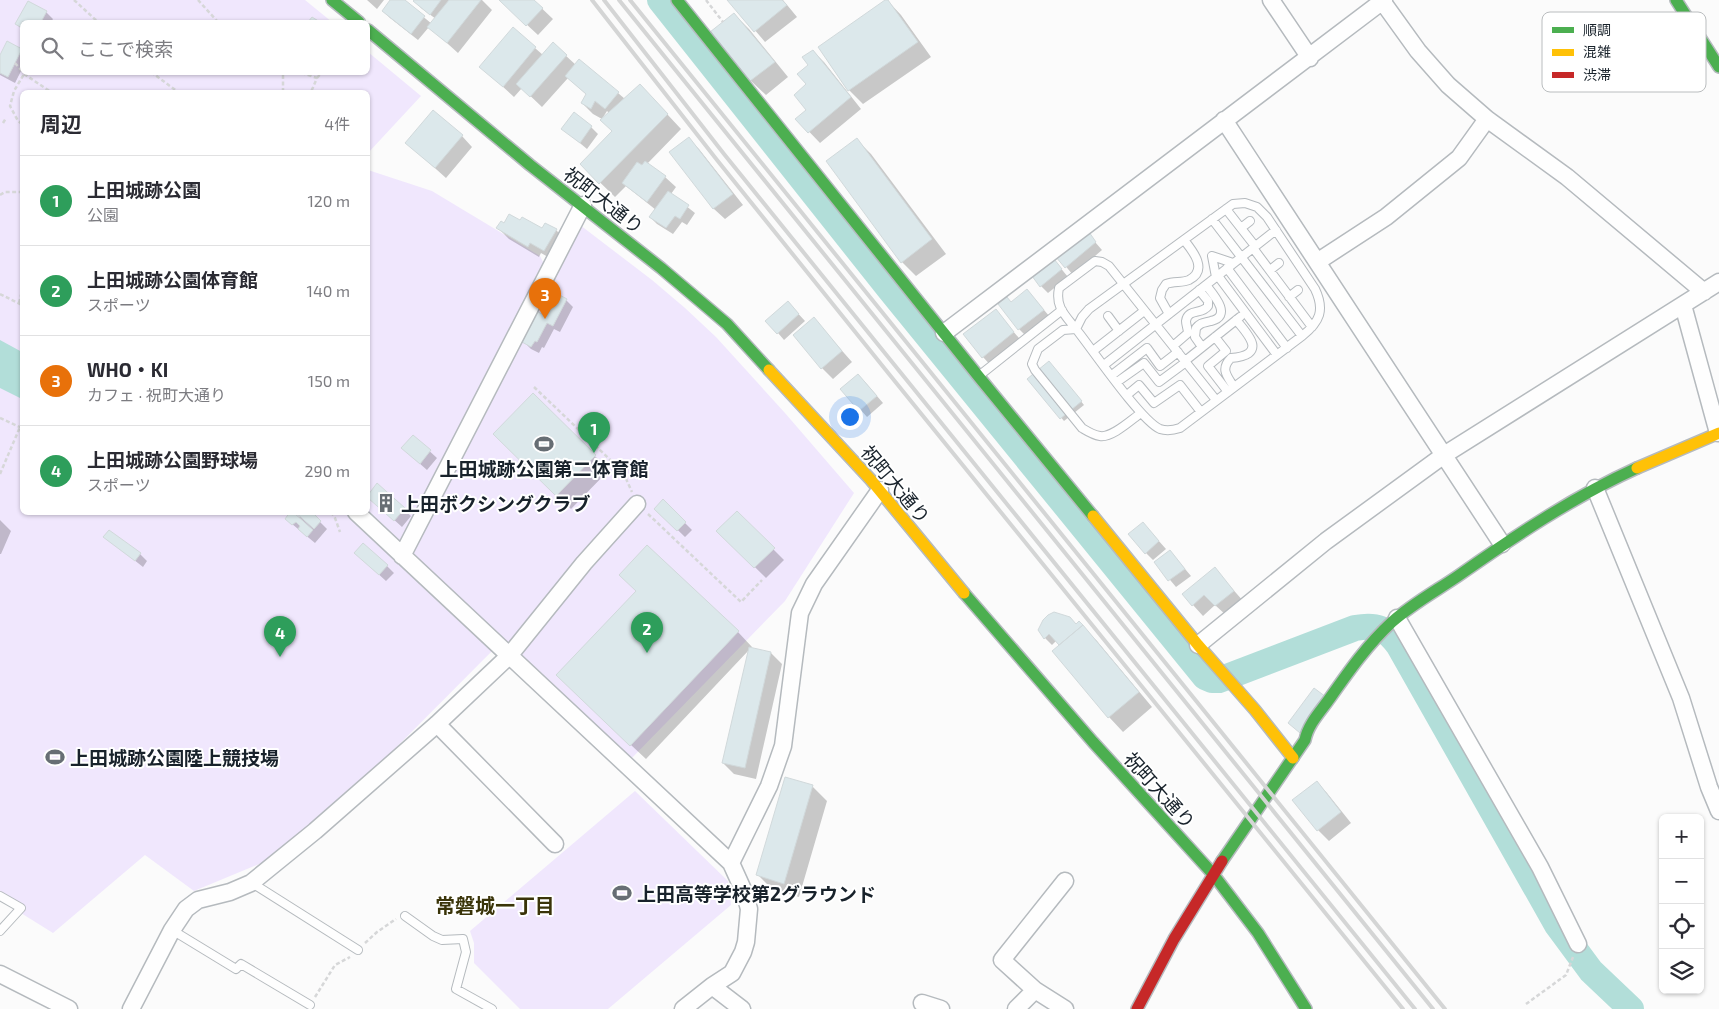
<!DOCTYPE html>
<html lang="ja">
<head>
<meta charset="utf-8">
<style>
  :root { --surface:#fff; --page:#f2f2f3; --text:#2b2b33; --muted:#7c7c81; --line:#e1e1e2; --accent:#d93025 }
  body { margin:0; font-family:"Exo 2","Noto Sans JP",sans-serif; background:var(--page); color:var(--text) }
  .controls { position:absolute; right:15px; bottom:15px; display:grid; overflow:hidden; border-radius:8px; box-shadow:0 1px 4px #0004 }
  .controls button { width:45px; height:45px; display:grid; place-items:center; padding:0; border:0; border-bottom:1px solid var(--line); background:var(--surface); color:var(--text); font:25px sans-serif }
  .you { position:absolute; left:849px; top:416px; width:18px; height:18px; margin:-12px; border:4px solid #fff; border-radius:50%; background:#1a73e8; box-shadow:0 0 0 8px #1a73e833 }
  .badge { display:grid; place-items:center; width:32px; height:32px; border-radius:50%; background:var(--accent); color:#fff; font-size:16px; font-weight:700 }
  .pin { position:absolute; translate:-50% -41px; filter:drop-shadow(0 1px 2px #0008) }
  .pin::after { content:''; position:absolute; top:26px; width:18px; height:15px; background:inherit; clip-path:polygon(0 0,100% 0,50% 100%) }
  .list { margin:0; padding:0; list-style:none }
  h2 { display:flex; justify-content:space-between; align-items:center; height:65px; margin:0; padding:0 20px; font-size:21px }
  h2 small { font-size:16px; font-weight:400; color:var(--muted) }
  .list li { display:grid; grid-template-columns:32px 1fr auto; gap:15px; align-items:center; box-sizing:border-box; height:90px; padding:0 20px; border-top:1px solid var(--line) }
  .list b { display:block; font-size:19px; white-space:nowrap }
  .list p { margin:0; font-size:16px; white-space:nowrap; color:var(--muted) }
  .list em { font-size:16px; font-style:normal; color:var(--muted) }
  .icon { flex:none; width:28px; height:28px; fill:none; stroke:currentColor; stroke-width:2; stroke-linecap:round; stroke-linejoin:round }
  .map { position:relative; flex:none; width:1719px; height:1009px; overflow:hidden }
  .search { position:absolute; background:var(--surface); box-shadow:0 1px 4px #0004; left:20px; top:20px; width:350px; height:55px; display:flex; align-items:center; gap:12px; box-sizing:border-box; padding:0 18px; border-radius:8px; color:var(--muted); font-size:19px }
  .panel { position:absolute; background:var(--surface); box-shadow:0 1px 4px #0004; left:20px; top:90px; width:350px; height:425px; border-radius:8px }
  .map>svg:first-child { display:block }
  .green { fill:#f0e7fd }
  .water { fill:#b2ded9 }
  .shadow { fill:#0003 }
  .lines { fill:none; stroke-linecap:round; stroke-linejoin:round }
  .river { stroke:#b2ded9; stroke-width:26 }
  .building { fill:#dce8eb; stroke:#d1d9db }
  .lane-casing { stroke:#b5babe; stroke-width:10 }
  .street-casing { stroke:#b5babe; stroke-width:19 }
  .fast-casing { stroke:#b5babe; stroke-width:14 }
  .slow-casing { stroke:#b5babe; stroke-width:14 }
  .jam-casing { stroke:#b5babe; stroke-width:14 }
  .path { stroke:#d6d7d8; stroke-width:2.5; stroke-dasharray:4 2.5; stroke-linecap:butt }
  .lane { stroke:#fefefe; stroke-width:8 }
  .street { stroke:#fefefe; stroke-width:16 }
  .fast { stroke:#4caf50; stroke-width:11 }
  .slow { stroke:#ffc107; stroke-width:11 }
  .jam { stroke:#c62828; stroke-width:11 }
  .rail { stroke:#d4d5d5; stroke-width:4 }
  .labels { text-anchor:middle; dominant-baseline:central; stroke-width:4; stroke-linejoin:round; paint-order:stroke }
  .street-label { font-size:19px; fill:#18222b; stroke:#fff }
  .poi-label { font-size:19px; font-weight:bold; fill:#18222b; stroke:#fff; text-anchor:start }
  .neighbourhood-label { font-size:20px; font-weight:bold; fill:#3a3409; stroke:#fff }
  .key { fill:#fff; stroke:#babdbf; stroke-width:1 }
  .key-label { font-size:14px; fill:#18222b }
</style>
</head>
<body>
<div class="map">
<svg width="1719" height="1009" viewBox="0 0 1719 1009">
  <rect width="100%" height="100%" fill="#fbfbfb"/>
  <path class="green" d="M0,0H305L332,22H22V72H368V52L421,96L368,153V92H22V512H368V170L432,191L540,256L544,264L580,225L652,280L685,308L716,337L785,413L854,493L785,601L628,762L501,642L317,827L264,862L194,891L145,855L53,933L0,900Z
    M635,791L728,881L731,905L608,1009H520L474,963V943L470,931Z"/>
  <path class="water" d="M0,340L22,352V399L0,388Z"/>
  <path class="shadow" d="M367,0H384L377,9Z
    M392,0H403L432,24L436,19L421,8L415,1V0H482L492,10L458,53L429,27L418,40L390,18L383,11Z
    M500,0H533L553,19L538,35Z
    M729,0H783L797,17L765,42Z
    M887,0L901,15L931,57L863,104L849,90Z
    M46,12L53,19L51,22H22V30L17,24Z
    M734,14L749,29L788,77L766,95L751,81Z
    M513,29L543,55L553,44L576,65L618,93L625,99L654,100L681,129L647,164L665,177L676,187L671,194L695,213L687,225L682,222L673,234L657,224L650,217L656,210L626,186L615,197L581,164L613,132L609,113L607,111L602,119L593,114L582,103L587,95L568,78L542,107L522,88L514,97L481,67Z
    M8,43L22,51V69L15,83L0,75V58Z
    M813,51L824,62L861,109L820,143L797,119L808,110L809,65Z
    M591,127L598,134L587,149L563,129Z
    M462,136L472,147L446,178L418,153Z
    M689,139L699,149L743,205L725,219L714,209L671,153Z
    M857,140L871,154L946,254L916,276L902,262Z
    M521,222L542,230H556L567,241L555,261L541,253L539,257L509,239L498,228L504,225Z
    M1088,234L1102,250L1073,275L1058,257Z
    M1054,260L1068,277L1048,293L1041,286Z
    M1027,290L1050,317L1026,336L1019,329Z
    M566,300L573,307L560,332L554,329L544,348L542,347L539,353L531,349L524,342L544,317L548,309Z
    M794,309L805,321L784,340L778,333Z
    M996,311L1024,344L993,368L983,357Z
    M814,319L852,362L833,379L822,368Z
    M1052,366L1084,405L1064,421L1029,379Z
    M865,382L883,403L867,417L842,389Z
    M533,395L609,470L571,509L494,434Z
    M413,436L437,458L427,470L410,455Z
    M377,485L411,516L402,527L368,496Z
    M663,501L692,530L685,537L656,509Z
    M292,512L299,517L310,512L327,529L315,543L286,519Z
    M737,513L784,560L766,578L718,531Z
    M0,520L11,531L1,554H0Z
    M1150,531L1166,549L1153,560L1146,553Z
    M105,537L140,554L147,561L143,567Z
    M647,546L738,632L752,647L750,649L771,653L782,664L756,779L734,774L723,763L749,650L646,759L572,690L638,592Z
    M1170,551L1191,576L1176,587L1155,562Z
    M363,560L387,566L394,573L386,581Z
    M1215,569L1244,602L1227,616L1215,605L1203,616L1193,605Z
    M1054,613L1076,625L1079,623L1097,641L1152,707L1123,732L1109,717L1060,646L1056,641L1052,645L1045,638Z
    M1317,782L1327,793L1351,823L1329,841L1318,830Z
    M812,786L827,801L799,897L772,889L758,875Z"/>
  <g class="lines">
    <path class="river" d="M660,0L890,290L1205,677L1212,680H1219L1355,628C1377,624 1386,628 1399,646L1557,925L1591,971L1631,1009"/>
  </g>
  <path class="building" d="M390,0H405L425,16L411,34L382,11Z
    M414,0H441L430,15L413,1Z
    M449,0H481L447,43L427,27Z
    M499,0H534L543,8L526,26Z
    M727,0H782L787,5L754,32Z
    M885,0H888L918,42L848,91L818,47Z
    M28,1L47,11L41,22H22V28L15,24Z
    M734,13L775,62L750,81L710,32Z
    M312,17L320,22H308Z
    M513,27L536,47L503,87L479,67Z
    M7,41L22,49L8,77L0,73V55Z
    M553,42L567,55L530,97L516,84Z
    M813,50L851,97L808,133L795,119L806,110L794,95L806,84L797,74L808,65L802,57Z
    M579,59L619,92L605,109L595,101L591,109L581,103L586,94L565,76Z
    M640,84L668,114L599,184L580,164L612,131L600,120Z
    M433,110L463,135L435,168L405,143Z
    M574,112L592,126L580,143L561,129Z
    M689,137L733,194L713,209L669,152Z
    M857,138L932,239L901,263L826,161Z
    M645,161L666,176L647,202L622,183L637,162L642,165Z
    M668,191L689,205L680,219L675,216L666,228L649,217Z
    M509,214L520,220L522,217L542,228L545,223L557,229L544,251L530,243L528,247L496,228L501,221L504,223Z
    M1089,232L1096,242L1065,268L1056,257Z
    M1054,259L1062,269L1040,287L1032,276Z
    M1027,289L1044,310L1018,330L998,304L1007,297L1011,302Z
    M552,291L567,299L553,326L547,323L537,342L535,341L531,347L522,342L538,312L544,315L547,309L544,307Z
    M788,301L799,314L777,334L765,321Z
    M996,309L1014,332L982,358L963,334Z
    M814,317L842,351L821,369L793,335Z
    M1049,361L1082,401L1060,419L1027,379Z
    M858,374L877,396L859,411L840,389Z
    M533,393L596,455L556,496L493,434Z
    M413,435L431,450L420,464L401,448Z
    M377,483L405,508L394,521L368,498V495Z
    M663,499L686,522L677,531L654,509Z
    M737,511L775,548L754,568L716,531Z
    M290,512H293L313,530L307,537L298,529L300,526L296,522L292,525L285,519Z
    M295,512H312L321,521L314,529Z
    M1143,522L1159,541L1145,554L1128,534Z
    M109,530L141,553L135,561L103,537Z
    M363,543L388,565L379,575L354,553Z
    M647,545L739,631L630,746L556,675L636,591L619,575Z
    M1170,550L1185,569L1168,581L1154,562Z
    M1215,567L1234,591L1215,606L1204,595L1192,606L1182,594Z
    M1054,612L1070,617L1076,624L1079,621L1083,625L1059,645L1049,634L1044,639L1038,630L1043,620L1048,615Z
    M1083,625L1139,692L1108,718L1052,651Z
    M749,647L771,652L745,768L722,763Z
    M1314,688L1326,697L1300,733L1288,723Z
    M785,777L813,785L784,884L756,875Z
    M1317,781L1341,812L1317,831L1292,800Z"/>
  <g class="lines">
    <g class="lane-casing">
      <path id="lane" d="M1245,203L1257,207L1267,217L1315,289C1325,310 1320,322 1302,336L1180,428C1174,430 1166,431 1160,429C1141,421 1092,349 1076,329L1082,317L1089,309L1233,204Z
        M1226,209L1255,246
        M1212,219L1302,336
        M1241,228L1250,221
        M1253,248L1312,327
        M1227,268L1287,348
        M1270,270L1279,263
        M1218,276L1277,355
        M1216,277L1212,256L1233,263
        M1289,297L1298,290
        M1169,314L1160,298L1162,290L1166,284C1174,281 1182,283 1189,280C1209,270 1192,250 1184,240
        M1108,316L1119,331
        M1076,329C1065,315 1055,307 1059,288L1095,261L1102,262L1109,266L1216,400
        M1076,329L1063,330L1038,349L1032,364L1035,370L1082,428C1087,431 1093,435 1100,436C1112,438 1131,420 1141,413
        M1215,337L1226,351L1208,366L1228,392
        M1173,346L1188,333C1188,329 1186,325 1186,321C1188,308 1202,315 1208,306V301L1199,290
        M1202,347L1195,337L1196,328C1201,322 1204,323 1211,321C1233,316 1213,294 1206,285
        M1093,351L1144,311
        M1185,361L1240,317
        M1104,365L1276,230
        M980,375L1062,310
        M1112,375L1147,348L1160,366L1178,352
        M1117,382L1144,363L1159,382L1186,362
        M1234,387C1227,376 1220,369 1231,358C1266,355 1251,337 1236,320
        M1127,395L1139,385L1154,403L1180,385L1201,412
        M252,883L358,950
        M0,896L21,908L0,931
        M405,916L433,936L442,940L463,939L466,952L456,989L492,1009
        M172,930L236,969L241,964L310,1005"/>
    </g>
    <g class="street-casing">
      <path id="street" d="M1271,0L1310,58
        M1382,1L1418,51L1448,85L1487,119L1567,177L1704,292
        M1224,120L1502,544
        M1317,262L1386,217L1459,158L1487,119
        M1683,305L1718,433
        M944,333L1384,0
        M1595,488L1681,698L1709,787L1719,811
        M356,512L731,863L745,894L749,909L746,942L743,952L732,973L712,986L683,1009
        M402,556L583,205
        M1397,618L1540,867L1578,944
        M1198,645L1326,541L1444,455L1719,282
        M437,724L555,844
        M731,863L769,786L783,746L800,613L814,584L880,490
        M0,974L69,1009
        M712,986L742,1009
        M922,1003L941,1009
        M131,1009L172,930L186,909L198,900L230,892L251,883L315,831L437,724L509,656L584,563L637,504
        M1016,1009L1035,990
        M1065,1009L1035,990L1002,960L1065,881"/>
    </g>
    <g class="fast-casing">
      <path id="fast" d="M332,0L359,22
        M677,0L979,377L1093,516
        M1676,0L1719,67
        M368,30L530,165L661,268L727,324L769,370
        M964,593L1093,742L1213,874L1258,933L1306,1009
        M1222,861L1305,740C1308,724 1321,711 1330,698C1349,671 1368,644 1392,622C1412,604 1436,591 1458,576C1515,536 1573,497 1637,468"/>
    </g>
    <g class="slow-casing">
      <path id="slow" d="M769,370L871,480L964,593
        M1637,468L1719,433
        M1093,516L1198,645L1255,710L1293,758"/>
    </g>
    <g class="jam-casing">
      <path id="jam" d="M1137,1009L1174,939L1222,861"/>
    </g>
    <path class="path" d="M74,0L98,22
      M198,0L218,22
      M706,0L723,22
      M15,63L22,71
      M151,72L178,92
      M295,72L305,74L317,78L311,92
      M24,74L51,92
      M317,78L322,72
      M283,92V72
      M3,123L6,118
      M22,124L18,121L10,106L14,91L24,74L23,72
      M0,195L5,192H22
      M0,294L22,305
      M19,303L22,291
      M534,387L623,472L632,492
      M0,418L22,428
      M0,474L20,427
      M331,512L335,518L340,532
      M648,514L741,602L762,580
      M365,943L377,932L396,919
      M315,997L335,965L350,957
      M1526,1004L1566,975L1573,957"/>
    <use href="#lane" class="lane"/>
    <use href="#street" class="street"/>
    <use href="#fast" class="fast"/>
    <use href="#slow" class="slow"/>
    <use href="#jam" class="jam"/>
    <path class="rail" d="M592,0L717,160L889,374L1403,1009
      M604,0L724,154L1415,1009
      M619,0L1433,1009
      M630,0L1445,1009"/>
  </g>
  <defs>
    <g id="stadium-bare" transform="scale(1.5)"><path d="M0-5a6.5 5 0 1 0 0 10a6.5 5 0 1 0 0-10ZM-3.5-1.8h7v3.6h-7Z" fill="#676e74" stroke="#fff" stroke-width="2.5" paint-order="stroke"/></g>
    <g id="building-bare" transform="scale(1.5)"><path d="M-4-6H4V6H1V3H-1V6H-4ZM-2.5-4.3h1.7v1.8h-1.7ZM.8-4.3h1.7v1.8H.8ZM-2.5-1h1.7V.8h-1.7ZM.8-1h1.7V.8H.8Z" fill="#676e74" stroke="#fff" stroke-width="2.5" paint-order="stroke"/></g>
  </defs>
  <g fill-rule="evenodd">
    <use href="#stadium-bare" x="544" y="444"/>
    <use href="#building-bare" x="386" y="503"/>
    <use href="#stadium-bare" x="55" y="757"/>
    <use href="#stadium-bare" x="622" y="893"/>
  </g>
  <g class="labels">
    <g class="street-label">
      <text transform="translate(604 200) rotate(38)">祝町大通り</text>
      <text transform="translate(896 484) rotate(50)">祝町大通り</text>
      <text transform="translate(1160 790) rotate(48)">祝町大通り</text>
    </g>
    <g class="poi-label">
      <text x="544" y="468" text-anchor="middle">上田城跡公園第二体育館</text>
      <text x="401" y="503">上田ボクシングクラブ</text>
      <text x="70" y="757">上田城跡公園陸上競技場</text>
      <text x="637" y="893">上田高等学校第2グラウンド</text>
    </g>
    <g class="neighbourhood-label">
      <text x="495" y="905">常磐城一丁目</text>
    </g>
  </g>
  <rect x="1542" y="12" width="164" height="80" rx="8" class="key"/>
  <rect x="1552" y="27" width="22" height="6" fill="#4caf50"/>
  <rect x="1552" y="49" width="22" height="7" fill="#ffc107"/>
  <rect x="1552" y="72" width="22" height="6" fill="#c62828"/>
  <g class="key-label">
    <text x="1583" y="35">順調</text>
    <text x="1583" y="57">混雑</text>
    <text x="1583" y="80">渋滞</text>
  </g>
</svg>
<div class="controls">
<button>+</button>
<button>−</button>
<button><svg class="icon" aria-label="locate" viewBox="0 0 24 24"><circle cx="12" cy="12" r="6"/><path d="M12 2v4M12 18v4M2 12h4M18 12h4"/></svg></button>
<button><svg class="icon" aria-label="layers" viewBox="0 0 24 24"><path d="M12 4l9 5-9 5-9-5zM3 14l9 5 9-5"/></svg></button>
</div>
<div class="you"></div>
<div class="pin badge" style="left:594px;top:453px;background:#2e9e5b">1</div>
<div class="pin badge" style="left:647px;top:653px;background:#2e9e5b">2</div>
<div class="pin badge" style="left:545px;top:319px;background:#e8710a">3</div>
<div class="pin badge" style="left:280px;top:657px;background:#2e9e5b">4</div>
<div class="search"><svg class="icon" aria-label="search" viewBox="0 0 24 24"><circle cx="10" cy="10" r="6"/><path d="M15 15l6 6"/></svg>ここで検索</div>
<section class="panel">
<h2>周辺<small>4件</small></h2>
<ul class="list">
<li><span class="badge" style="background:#2e9e5b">1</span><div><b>上田城跡公園</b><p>公園</p></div><em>120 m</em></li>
<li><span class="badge" style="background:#2e9e5b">2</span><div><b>上田城跡公園体育館</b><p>スポーツ</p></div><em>140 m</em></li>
<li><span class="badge" style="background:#e8710a">3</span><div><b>WHO・KI</b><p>カフェ · 祝町大通り</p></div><em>150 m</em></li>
<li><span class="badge" style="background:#2e9e5b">4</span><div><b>上田城跡公園野球場</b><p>スポーツ</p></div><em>290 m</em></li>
</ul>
</section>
</div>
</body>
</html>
